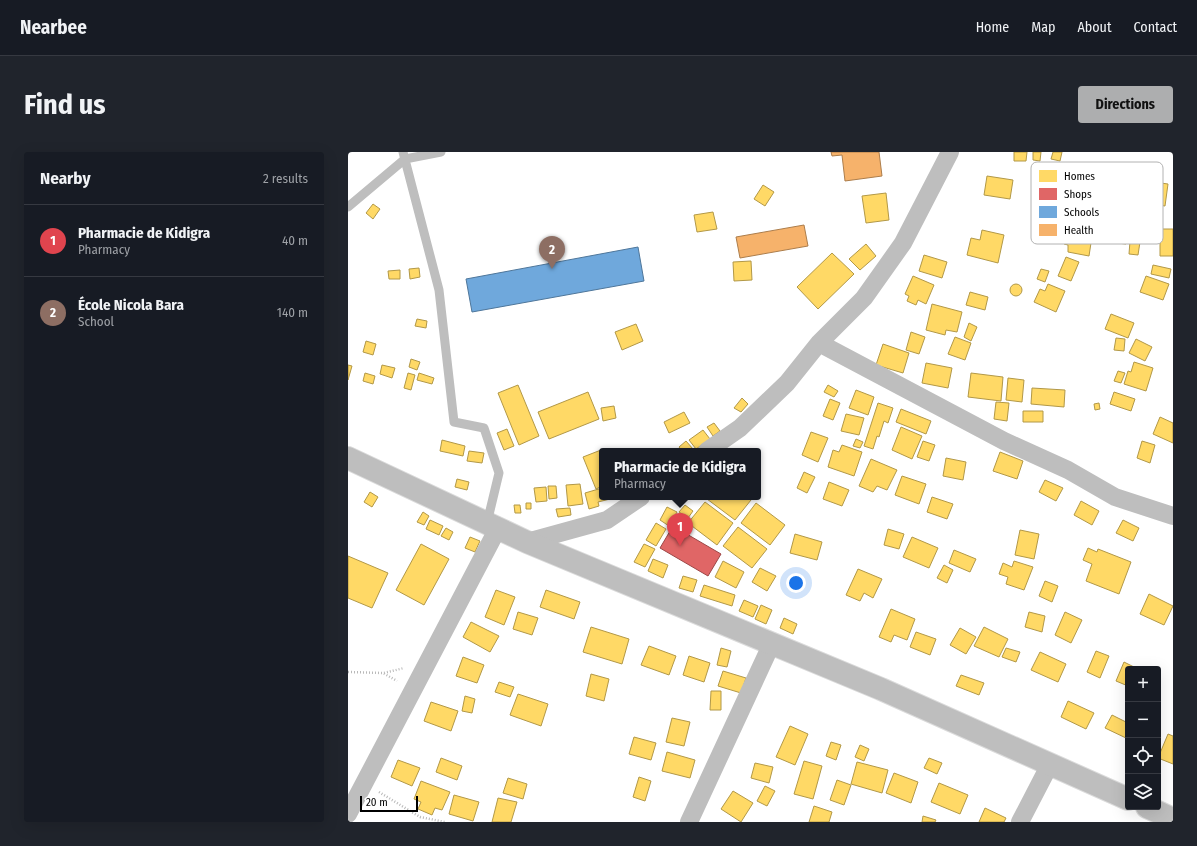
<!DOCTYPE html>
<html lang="en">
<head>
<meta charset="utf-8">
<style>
  :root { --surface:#171b24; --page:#20242c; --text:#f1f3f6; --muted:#9ea1a6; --line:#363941; --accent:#adaeaf }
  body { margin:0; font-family:"Fira Sans Condensed",sans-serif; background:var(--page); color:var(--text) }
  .controls { position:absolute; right:12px; bottom:12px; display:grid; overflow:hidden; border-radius:4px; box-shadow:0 4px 16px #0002 }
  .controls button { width:36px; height:36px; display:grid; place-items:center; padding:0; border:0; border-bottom:1px solid var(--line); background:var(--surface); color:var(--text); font:20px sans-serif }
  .scale { position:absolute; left:12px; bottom:10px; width:58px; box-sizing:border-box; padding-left:4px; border:2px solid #000; border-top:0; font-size:11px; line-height:14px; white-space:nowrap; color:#000; -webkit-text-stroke:3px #fff; paint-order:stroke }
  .you { position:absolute; left:448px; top:431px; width:14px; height:14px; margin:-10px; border:3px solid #fff; border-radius:50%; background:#1a73e8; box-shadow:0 0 0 6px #1a73e833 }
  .badge { display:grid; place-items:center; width:26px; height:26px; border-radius:50%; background:var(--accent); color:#fff; font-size:13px; font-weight:700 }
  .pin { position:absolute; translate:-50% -33px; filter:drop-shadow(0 1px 2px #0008) }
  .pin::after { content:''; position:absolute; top:21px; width:14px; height:12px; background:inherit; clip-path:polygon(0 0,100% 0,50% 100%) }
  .popup { position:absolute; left:251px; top:296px; width:162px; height:52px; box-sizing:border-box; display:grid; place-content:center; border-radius:4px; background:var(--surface); filter:drop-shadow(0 1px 3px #0005); font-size:13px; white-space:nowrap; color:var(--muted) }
  .popup b { font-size:15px; color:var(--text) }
  .popup::after { content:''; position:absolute; left:50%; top:100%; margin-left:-8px; border:8px solid transparent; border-top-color:var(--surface) }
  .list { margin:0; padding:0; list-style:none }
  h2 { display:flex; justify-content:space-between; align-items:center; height:52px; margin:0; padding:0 16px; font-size:17px }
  h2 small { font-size:13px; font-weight:400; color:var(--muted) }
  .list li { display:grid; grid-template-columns:26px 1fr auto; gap:12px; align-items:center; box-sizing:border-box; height:72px; padding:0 16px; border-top:1px solid var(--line) }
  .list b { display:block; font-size:15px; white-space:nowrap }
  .list p { margin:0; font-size:13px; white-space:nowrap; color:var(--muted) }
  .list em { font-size:13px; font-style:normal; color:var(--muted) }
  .icon { flex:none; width:22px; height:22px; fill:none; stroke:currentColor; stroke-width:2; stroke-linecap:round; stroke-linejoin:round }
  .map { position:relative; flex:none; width:825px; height:670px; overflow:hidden; border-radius:4px }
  header { display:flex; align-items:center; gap:24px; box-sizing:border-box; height:56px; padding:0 20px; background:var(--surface); border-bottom:1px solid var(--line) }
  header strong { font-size:19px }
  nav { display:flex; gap:22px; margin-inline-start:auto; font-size:14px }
  .intro { display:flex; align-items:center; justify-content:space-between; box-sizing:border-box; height:96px; padding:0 24px }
  h1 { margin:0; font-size:28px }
  .button { padding:10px 18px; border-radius:4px; background:var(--accent); color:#111; font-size:14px; font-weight:700 }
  main { display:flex; gap:24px; padding:0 24px }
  aside { flex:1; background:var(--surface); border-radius:4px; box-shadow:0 4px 16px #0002 }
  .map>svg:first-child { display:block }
  .homes { fill:#ffd966; stroke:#b29847 }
  .shops { fill:#e06666; stroke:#9d4747 }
  .schools { fill:#6fa8dc; stroke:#4e769a }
  .health { fill:#f6b26b; stroke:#ac7d4b }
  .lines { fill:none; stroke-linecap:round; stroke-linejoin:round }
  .primary-casing { stroke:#dbdbdb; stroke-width:24 }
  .path { stroke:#b9b9b9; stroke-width:2.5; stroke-dasharray:1 2; stroke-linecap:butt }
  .lane { stroke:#bebebe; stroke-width:9 }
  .street { stroke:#bebebe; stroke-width:18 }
  .primary { stroke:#bebebe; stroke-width:22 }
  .key { fill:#fff; stroke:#b2b2b2; stroke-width:1 }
  .key-label { font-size:11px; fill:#000 }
</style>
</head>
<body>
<header>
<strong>Nearbee</strong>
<nav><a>Home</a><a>Map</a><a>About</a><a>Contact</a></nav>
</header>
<div class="intro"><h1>Find us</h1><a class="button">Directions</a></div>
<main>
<aside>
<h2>Nearby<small>2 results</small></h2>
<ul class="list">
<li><span class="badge" style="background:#e0444e">1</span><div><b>Pharmacie de Kidigra</b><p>Pharmacy</p></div><em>40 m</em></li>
<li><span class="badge" style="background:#8d6e63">2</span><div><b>École Nicola Bara</b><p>School</p></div><em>140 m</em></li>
</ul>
</aside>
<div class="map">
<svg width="825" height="670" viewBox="0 0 825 670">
  <rect width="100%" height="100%" fill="#fff"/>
  <path class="homes" d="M666,0H679L678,9H666Z
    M685,0H693L692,9L685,8Z
    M705,0H714L712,9L703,7Z
    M639,24L665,28L662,47L636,43Z
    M799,29L820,32L817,54L795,51Z
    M415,33L426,40L417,54L406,47Z
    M768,40L786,43L782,69L763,66Z
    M538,41L541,68L518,71L514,44Z
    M25,52L32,57L25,67L18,61Z
    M365,60L369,77L349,80L346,63Z
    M762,71L780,73L778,92L760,90Z
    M718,74L745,78L741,104L720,100V93L716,92Z
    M812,77H825V104H812Z
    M634,78L656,83L650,111L619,103L623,86L632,88Z
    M782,89L792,90L790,103L781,102Z
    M518,92L528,104L512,118L501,107Z
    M484,101L506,122L470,157L449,135Z
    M576,103L599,110L594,126L571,119Z
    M718,105L731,110L723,129L710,124Z
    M403,109L404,128L386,129L385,110Z
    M805,113L823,117L821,126L803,122Z
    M71,116L72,125L62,127L61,117Z
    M693,117L701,119L697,130L689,127Z
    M52,118V127H41L40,119Z
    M565,124L586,133L578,152L570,148L568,153L559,149L561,144L557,142Z
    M798,124L821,132L815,148L792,140Z
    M662 138a6 6 0 1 1 12 0a6 6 0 1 1-12 0Z
    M700,132L717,139L708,160L686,150L692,137L697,139Z
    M622,140L640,145L637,158L618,153Z
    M584,152L614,160L609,180L598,178L597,183L578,178Z
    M763,162L786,171L780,186L757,177Z
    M69,167L79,169L78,176L67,174Z
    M621,171L629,175L623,189L616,185Z
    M288,172L295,189L274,198L267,180Z
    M563,180L577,185L571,202L558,198Z
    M607,185L623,191L617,208L600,202Z
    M768,186L777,187L776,199L766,198Z
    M788,187L804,195L797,209L781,201Z
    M18,189L28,192L25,203L15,200Z
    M535,192L561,201L555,221L528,213Z
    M63,207L72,210L69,218L61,215Z
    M786,210L805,216L798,239L776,232L780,219L783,220Z
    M578,211L604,216L600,236L574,231Z
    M0,213L4,214L0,228Z
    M34,213L47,216L44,226L32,222Z
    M770,219L777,221L773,231L766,229Z
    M17,221L27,224L25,232L15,229Z
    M60,221L67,223L63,238L56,236Z
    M71,221L86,226L84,232L69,228Z
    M623,221L655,225L653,249L620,245Z
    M660,226L676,228L674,250L658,248Z
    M170,233L191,284L171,293L150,241Z
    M480,233L490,239L486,245L476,240Z
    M684,236L717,238L716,255L683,252Z
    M508,238L526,245L520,263L501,256Z
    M240,240L251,267L201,287L190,260Z
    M766,240L787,247L783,259L762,252Z
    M394,246L400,252L393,260L386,256Z
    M482,247L492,251L485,268L475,264Z
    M648,250L661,251L659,269L646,267Z
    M530,251L545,256L540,271L536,269L531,285L529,284L525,297L516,294Z
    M751,251L752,257L747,258L746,252Z
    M266,254L268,266L255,269L253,256Z
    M553,257L583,269L578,282L548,270Z
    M675,259H695V270H675Z
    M336,260L342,271L321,281L316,270Z
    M498,262L516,266L511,283L493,279Z
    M812,265L825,271V291L805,282Z
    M366,271L372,279L365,284L359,275Z
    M553,275L574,284L564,307L544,298Z
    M159,277L166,294L156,298L149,281Z
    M355,278L362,287L348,297L341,288Z
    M463,280L480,286L470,310L454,303Z
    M508,287L515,290L512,296L505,294Z
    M94,288L117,294L115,304L92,299Z
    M338,289L345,297L343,299H334L331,295Z
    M575,289L587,293L581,309L569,305Z
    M794,289L807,293L802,311L789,306Z
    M494,293L514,300L506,324L480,315L485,298L491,300Z
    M253,298L254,300V334L248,337L235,305Z
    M121,299L136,301L134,311L119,309Z
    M652,300L675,309L669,327L645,319Z
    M598,306L618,310L615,328L595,324Z
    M523,307L549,318L539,338L529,334L525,340L511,334Z
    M456,320L467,325L459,341L449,336Z
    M554,324L578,332L571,352L547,343Z
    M109,327L121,330L119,338L107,335Z
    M697,328L715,336L708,349L691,340Z
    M481,330L501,338L494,354L475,347Z
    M232,332L235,352L220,354L218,333Z
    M200,334H208L209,346L201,347Z
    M198,335L199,349L188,350L186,336Z
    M254,336V345H261L262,347L250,350L251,354L241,357L237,341Z
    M22,340L30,345L24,355L16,350Z
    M361,345H398L403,348L387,368L359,347Z
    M584,345L605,352L599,367L579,360Z
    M733,349L751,359L744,373L726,363Z
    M357,350L385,371L369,393L340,371Z
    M178,351H183V357H178Z
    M408,351L437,373L422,393L393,371Z
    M166,353H172L173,361H167Z
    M337,353L345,359L340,366L331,360Z
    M319,355L329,360L321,374L312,368Z
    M222,356L223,363L210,365L208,357Z
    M75,360L81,364L76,373L69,370Z
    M82,368L95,374L91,383L78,377Z
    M775,368L791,376L785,389L768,381Z
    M308,371L318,377L308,394L298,388Z
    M390,375L419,397L404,416L375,394Z
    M98,376L105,380L101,388L93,384Z
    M540,377L556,382L551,397L536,393Z
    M672,378L691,382L686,407L667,403Z
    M447,382L474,390L469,408L442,401Z
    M122,385L132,389L127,400L117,396Z
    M564,385L590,396L581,416L555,405Z
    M73,392L101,407L76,453L48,438Z
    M296,392L307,397L297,415L286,410Z
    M740,396L749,400L750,397L783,410L771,442L738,429L744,412L735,408Z
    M606,398L628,407L622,420L601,411Z
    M0,404L40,421L24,456L0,446Z
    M305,407L320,413L315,426L300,419Z
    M375,409L396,420L388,436L367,425Z
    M666,409L685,415L676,438L658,432L660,425L651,422L655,411L664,415Z
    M596,413L605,418L599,431L589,426Z
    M412,416L428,424L419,439L404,430Z
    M510,417L534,427L525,446L516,441L512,449L498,443Z
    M335,424L349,428L345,440L331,436Z
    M697,429L710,434L704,450L691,444Z
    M356,433L387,443L384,454L352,444Z
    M148,438L167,445L156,473L137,465Z
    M198,438L232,450L226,467L192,455Z
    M801,442L825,454L816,473L792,462Z
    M396,448L410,454L405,465L391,459Z
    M413,453L424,458L418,472L407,467Z
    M543,457L567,467L559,488L546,483L543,490L531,485Z
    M170,460L190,466L184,483L165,477Z
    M681,460L697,464L694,480L677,475Z
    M717,460L734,468L723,491L707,483Z
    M436,466L449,472L445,482L432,476Z
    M123,470L151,484L142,500L115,485Z
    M243,475L281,487L274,512L235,500Z
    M636,475L660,487L651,505L626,494Z
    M612,476L628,485L618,502L602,493Z
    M568,480L588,487L582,503L562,495Z
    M301,494L328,504L321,523L293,513Z
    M373,496L383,499L379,515L369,513Z
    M658,496L672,500L668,510L654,505Z
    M748,499L761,504L752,526L739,520Z
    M692,500L718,512L710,530L683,518Z
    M341,504L362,511L356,530L335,523Z
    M115,505L136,513L129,531L108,524Z
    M776,510L790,517H780V534L768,529Z
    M375,519L398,526L393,541L370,534Z
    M243,522L261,527L256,549L238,544Z
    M613,523L636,531L631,543L608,534Z
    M151,530L166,535L162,545L147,540Z
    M363,539H373V558H362Z
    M170,542L200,552L193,574L162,563Z
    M117,544L127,547L124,561L114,559Z
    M720,549L746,561L738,577L713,565Z
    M83,550L110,559L103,579L76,569Z
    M764,563L780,571V582L778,586L757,576Z
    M324,566L342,570L336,594L318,590Z
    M442,574L460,582L447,613L428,605Z
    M820,582L825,584V612L810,606Z
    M286,585L308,591L303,608L281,602Z
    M483,590L493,593L488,608L478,604Z
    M512,593L521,597L516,609L507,605Z
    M319,600L347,608L342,626L314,619Z
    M93,606L114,614L109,628L88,620Z
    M581,606L594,611L589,622L576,616Z
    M50,608L72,616L64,634L43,625Z
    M456,609L474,614L465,647L446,642Z
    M509,610L540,618L534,641L503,632Z
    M407,611L425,615L421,631L403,626Z
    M546,621L570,630L563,651L538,641Z
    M291,625L303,629L297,649L285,645Z
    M160,626L179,632L175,647L155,641Z
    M489,628L503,633L496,653L482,648Z
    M73,629L102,640L94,658L87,656L84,663L70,657L73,650L66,647Z
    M591,631L620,643L612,662L583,650Z
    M417,634L427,639L419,654L409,649Z
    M385,639L405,651L393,670L373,657Z
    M106,643L131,650L125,669L101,662Z
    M150,646L169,650L163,670H144Z
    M466,654L484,660L481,670H461Z
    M637,656L658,666L656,670H631Z
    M575,664L588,668L587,670H574Z"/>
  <path class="shops" d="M325,374L373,402L360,424L312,396Z"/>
  <path class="schools" d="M290,95L296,129L124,160L118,127Z"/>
  <path class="health" d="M483,0H531L534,24L497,29L494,3L484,4Z
    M456,73L460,94L392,106L388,85Z"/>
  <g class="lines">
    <g class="primary-casing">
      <path id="primary" d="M0,306L179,390L533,537L780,647
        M799,655L825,667"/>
    </g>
    <path class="path" d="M0,520L35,521L49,529
      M36,521L56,516
      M31,640L72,665L97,670"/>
    <path class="lane" d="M55,0L91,138L106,270L136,276L151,321L139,371
      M0,55L57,7L93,0"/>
    <path class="street" d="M471,191L656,289L720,318L767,345L825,364
      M359,299L392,276L439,231L471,191L516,146L555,91L602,0
      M179,390L259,368L293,345
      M0,662L150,376
      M341,670L424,491
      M672,670L702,612"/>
    <use href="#primary" class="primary"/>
  </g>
  <rect x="683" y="10" width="132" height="82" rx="6" class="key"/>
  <rect x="691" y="18" width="18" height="12" fill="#ffd966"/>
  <rect x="691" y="36" width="18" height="12" fill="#e06666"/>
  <rect x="691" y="54" width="18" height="12" fill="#6fa8dc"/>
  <rect x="691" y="72" width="18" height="12" fill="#f6b26b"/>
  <g class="key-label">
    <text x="716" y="28">Homes</text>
    <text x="716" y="46">Shops</text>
    <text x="716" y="64">Schools</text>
    <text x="716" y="82">Health</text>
  </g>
</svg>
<div class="controls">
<button>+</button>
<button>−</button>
<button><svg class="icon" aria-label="locate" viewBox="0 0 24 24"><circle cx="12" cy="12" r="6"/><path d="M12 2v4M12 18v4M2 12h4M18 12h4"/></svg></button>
<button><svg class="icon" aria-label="layers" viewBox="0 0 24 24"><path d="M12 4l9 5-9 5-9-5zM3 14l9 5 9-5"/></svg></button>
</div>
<div class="scale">20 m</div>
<div class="you"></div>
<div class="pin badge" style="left:332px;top:394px;background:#e0444e">1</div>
<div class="popup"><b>Pharmacie de Kidigra</b>Pharmacy</div>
<div class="pin badge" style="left:204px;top:117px;background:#8d6e63">2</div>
</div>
</main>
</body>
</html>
